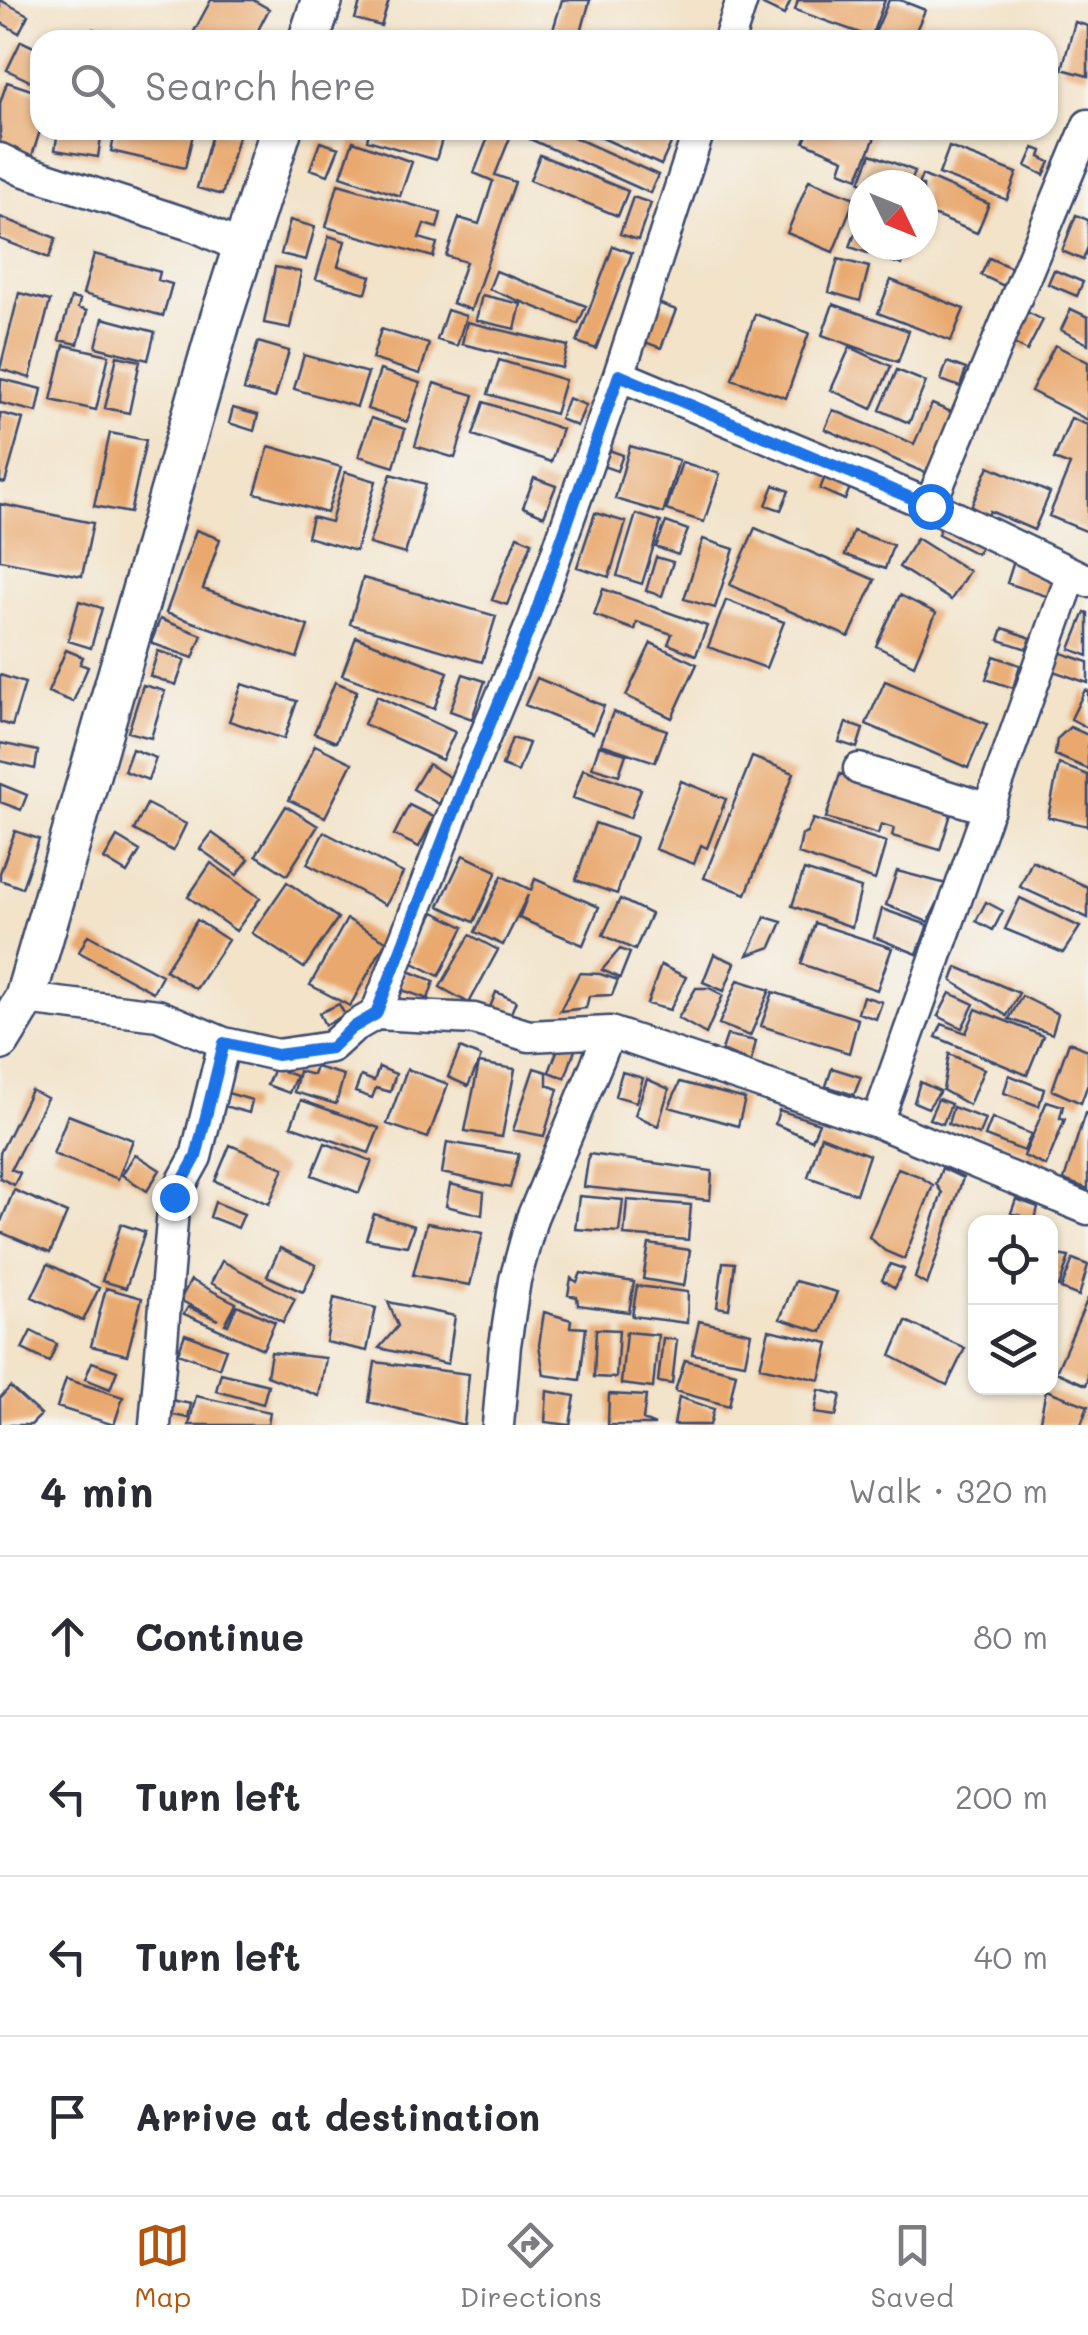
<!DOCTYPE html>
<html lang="en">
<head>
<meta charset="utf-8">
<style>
  :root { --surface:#fff; --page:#f2f2f3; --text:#2b2b33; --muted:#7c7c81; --line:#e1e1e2; --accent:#b45309 }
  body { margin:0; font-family:Mali,sans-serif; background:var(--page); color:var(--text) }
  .controls { position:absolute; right:30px; bottom:30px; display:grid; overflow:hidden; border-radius:20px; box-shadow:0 2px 8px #0004 }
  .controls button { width:90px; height:90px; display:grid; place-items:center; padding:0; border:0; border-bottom:2px solid var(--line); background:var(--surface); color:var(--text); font:50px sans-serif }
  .compass { position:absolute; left:848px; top:170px; width:90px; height:90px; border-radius:50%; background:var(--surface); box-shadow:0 2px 8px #0004; rotate:133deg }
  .stop { position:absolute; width:30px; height:30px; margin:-22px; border:8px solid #1a73e8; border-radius:50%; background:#fff }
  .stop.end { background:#1a73e8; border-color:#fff; box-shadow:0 2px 10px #0008 }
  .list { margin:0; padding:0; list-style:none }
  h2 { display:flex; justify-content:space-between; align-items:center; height:130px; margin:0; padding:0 40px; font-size:42px }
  h2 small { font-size:32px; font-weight:400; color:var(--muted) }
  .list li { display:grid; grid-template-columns:65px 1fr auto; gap:30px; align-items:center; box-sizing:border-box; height:160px; padding:0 40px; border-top:2px solid var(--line) }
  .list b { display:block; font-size:38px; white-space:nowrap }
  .list em { font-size:32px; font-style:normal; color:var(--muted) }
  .icon { flex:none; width:55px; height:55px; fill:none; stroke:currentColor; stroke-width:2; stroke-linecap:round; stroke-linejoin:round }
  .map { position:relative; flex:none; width:1088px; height:1425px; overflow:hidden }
  .search { position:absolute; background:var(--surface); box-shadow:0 2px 8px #0004; left:30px; right:30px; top:30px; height:110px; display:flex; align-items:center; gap:25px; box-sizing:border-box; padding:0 35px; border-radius:30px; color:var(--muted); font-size:38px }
  .sheet { height:770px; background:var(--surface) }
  nav { display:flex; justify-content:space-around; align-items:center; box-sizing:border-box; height:140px; border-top:2px solid var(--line); background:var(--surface); font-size:28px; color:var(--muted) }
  nav a { display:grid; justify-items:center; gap:5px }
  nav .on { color:var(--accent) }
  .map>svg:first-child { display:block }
  .building { fill:#e9a96e }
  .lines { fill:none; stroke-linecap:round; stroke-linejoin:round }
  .minor-casing { stroke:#3b4a6e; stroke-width:35 }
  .tertiary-casing { stroke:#3b4a6e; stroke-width:45 }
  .minor { stroke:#fff; stroke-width:30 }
  .tertiary { stroke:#fff; stroke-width:40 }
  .route { stroke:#1a73e8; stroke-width:12 }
</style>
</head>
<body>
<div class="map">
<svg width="1088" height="1425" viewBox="0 0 1088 1425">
  <rect width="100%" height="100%" fill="#f6f6f2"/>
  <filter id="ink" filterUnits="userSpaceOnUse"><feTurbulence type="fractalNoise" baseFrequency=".01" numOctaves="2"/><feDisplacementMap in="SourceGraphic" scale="20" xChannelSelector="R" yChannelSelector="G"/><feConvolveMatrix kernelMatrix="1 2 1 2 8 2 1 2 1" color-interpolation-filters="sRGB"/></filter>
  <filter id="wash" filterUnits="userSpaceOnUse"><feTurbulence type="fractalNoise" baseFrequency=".0048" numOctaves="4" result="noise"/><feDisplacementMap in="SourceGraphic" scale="40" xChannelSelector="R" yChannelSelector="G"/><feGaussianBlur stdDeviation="2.25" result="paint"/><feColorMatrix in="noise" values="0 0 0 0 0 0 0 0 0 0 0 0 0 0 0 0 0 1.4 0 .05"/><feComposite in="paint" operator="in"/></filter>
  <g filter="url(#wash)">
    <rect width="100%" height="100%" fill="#f2e3c9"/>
    <g id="blocks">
      <path class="building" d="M0,0L28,15L19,33L0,22Z
        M211,0H253L269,9L253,40H192L190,39Z
        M361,0H389L381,26L355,19Z
        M562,0H590L579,40H550Z
        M765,0H791L784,15L763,5Z
        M798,0H885L871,37L795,10Z
        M889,0H900L925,10L912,40H872Z
        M1075,22L1088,26V76L1062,69Z
        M93,29L123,35L122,40H91Z
        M21,41L40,50V86L7,70Z
        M7,82L40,93V131L32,156L0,146V103Z
        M58,130H102L98,157L55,150Z
        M116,130H194L185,168L111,151Z
        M213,130L239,133L222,195L197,188Z
        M370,130H414L442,139L436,160L367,140Z
        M491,130H513L495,175L515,182L471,310L452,303L466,262L446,256L459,218L479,224L493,181L474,173Z
        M523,130H558L658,175L650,193L521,135Z
        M585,130H677L661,165Z
        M809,130H878L858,178L840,171L844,159L804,142Z
        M353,141L412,162L400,196L341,176Z
        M320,142L339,148L328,175L310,169Z
        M949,147L1017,173L1007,200L939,174Z
        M1034,148L1042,151L1040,157L1050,162L1044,175L1026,166Z
        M871,154L915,171L910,185H870L860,182Z
        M540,155L628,191L618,216L530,180Z
        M922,175L989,204L977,233L923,211V185H918Z
        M809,180L855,198L833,252L787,233Z
        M338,184L441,213L437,228L424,224L419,238L437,243L433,257L326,227Z
        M633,197L651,203L638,240L620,234Z
        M863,212V245H909L902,265L850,247Z
        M1076,215L1088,220V247L1083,260L1062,251Z
        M0,217L56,238L49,258L0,239Z
        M290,220L315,227L306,260L281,254Z
        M329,236L345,241L338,266L371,276L366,293L316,279Z
        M613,246L632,253L596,349L577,342Z
        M94,254L160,272L158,280L172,284L163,316L83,294Z
        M989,258L1012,268L1004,286L981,275Z
        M838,259L869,267L860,301L829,292Z
        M275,267L301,272L290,328L264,323Z
        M1054,270L1083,282L1077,296L1048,284Z
        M496,271L586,306L578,324L489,289Z
        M891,280L964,309L951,341L878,313Z
        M19,293L50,301L30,378L0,369Z
        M482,295L521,304L515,329L476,320Z
        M71,298L80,300L78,308L87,311L78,344L59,340Z
        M658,303L676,310L661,348L642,341Z
        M833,304L909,331L898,362L822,335Z
        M1071,309L1088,317V344L1061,330Z
        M447,310L466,316L457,346L437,340Z
        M1027,312L1043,320L1027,351L1011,342Z
        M755,314L809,333L786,398L732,379Z
        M103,318L155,332L148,360L96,347Z
        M467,322L568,346L562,368L462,344Z
        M381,329L429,344L420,374L372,359Z
        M258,342L289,351L275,398L244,390Z
        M64,345L109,355L96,410L51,400Z
        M1055,345L1088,362V420L1031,391Z
        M850,347L891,366L872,409L831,390Z
        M304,355L368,373L357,407L294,389Z
        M117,356L140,361L129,413L105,408Z
        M499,360L565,380L555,414L488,394Z
        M947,362L966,369L960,387L941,380Z
        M380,370L420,383L407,422L367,409Z
        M897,370L926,382L909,423L880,410Z
        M1,379L42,389L37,412L0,403Z
        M434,383L474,395L455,458L415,446Z
        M568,398L586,405L577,426L560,419Z
        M484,402L562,429L551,462L473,435Z
        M932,404L956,414L930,475L825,429L833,410L914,444Z
        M233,408L258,415L254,431L229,423Z
        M0,413L23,419L5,483L0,482Z
        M371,418L405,429L394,467L359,456Z
        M1071,418L1088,425V532L1049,516L1070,465L1054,459Z
        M110,433L146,440L130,513L94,506Z
        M269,446L341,467L327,513L255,493Z
        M630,446L679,460L663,513L615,499Z
        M606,449L623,455L617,471L600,465Z
        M682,462L720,474L704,522L666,510Z
        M989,466L1050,493L1034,530L990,511L984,524L967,516Z
        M345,472L376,481L356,551L307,537L312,517L331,522Z
        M391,474L426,484L405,554L369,544Z
        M826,474L851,485L845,500L820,489Z
        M534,478L556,486L544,516L523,507Z
        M774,485L789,491L781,510L766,505Z
        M0,504L93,523L82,576L0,560Z
        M595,513L626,522L609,577L577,567Z
        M636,514L661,522L642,584L617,576Z
        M945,519L984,540L977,554L938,534Z
        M666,522L688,530L678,555L656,547Z
        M755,528L875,580L849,637L730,585Z
        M196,530L220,539L203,589L308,626L297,658L166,613Z
        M853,531L893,545L885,569L845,555Z
        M517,536L532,542L507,605L492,600Z
        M917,538L969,571L951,600L899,567Z
        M703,539L734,549L715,608L684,599Z
        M656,557L673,562L662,596L646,591Z
        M1014,561L1056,576L1049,597L1007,583Z
        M363,578L496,616L482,662L350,624Z
        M603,589L707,626L696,655L668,644L672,634L637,622L635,630L594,615Z
        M900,595L936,613L914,665L876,646Z
        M726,600L784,622L766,668L708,647Z
        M79,601L102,608L91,648L68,641Z
        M1085,612L1088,613V656L1070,649Z
        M160,619L202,635L193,658L151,643Z
        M1003,628L1031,638L1027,649L999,640Z
        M356,637L448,672L434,709L342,675Z
        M651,643L697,664L672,718L626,696Z
        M66,650L83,657L80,664L88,667L73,702L48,692Z
        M158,651L185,660L176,685L150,676Z
        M1059,652L1088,662V683L1053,671Z
        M994,656L1020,665L1013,688L986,679Z
        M463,674L485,681L472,719L450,711Z
        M0,675L25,683L12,726L0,722Z
        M537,678L604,706L593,733L525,705Z
        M885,681L987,724L968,768L866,724Z
        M335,682L357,691L336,742L314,733Z
        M242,684L297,701L284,739L229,721Z
        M143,685L165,691L151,738L128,732Z
        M1085,690L1088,691V728L1071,719Z
        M377,696L455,732L442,760L364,724Z
        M613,712L667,730L655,762L601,744Z
        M846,723L863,729L857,748L839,742Z
        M1070,727L1088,735V769L1055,755L1057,739Z
        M512,738L529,743L518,772L502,766Z
        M0,743L38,751L35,769L0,761Z
        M315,745L352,763L325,817L289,800Z
        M599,746L626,754L619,775L592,767Z
        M132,749L156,758L148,780L124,771Z
        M752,757L794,773L746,894L704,878Z
        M428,764L453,779L439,804L413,789Z
        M1059,764L1088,775V826L1048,817Z
        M583,769L641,789L630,818L573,798Z
        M840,774L953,807L940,850L892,836L894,828L881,824L878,834L826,818Z
        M681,781L726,799L707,848L701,845L694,864L655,849Z
        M0,784L27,795L21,810L0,802Z
        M147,804L186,824L173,851L134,830Z
        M409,805L434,817L419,847L394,835Z
        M286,806L318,826L287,875L256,855Z
        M813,819L886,842L875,880L798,854L802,835L807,833Z
        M595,823L636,837L617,894L576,880Z
        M15,831L39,839L22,888L0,880V873Z
        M324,832L403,873L386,905L307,864Z
        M212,833L249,859L237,875L200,849Z
        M117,837L140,851L127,873L104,859Z
        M463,855L497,871L474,922L439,906Z
        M1032,861L1088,887V918L1020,887Z
        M211,863L260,898L236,931L188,897Z
        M804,870L861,888L852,927L792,906Z
        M897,871L947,884L928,922L886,905Z
        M502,876L531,890L535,879L599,907L583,945L519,918L528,895L503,945L475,932Z
        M287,882L338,918L304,968L252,933Z
        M1020,898L1080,927L1063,953L1005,929Z
        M620,899L651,914L635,950L603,935Z
        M986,902L1003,911L993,930L976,921Z
        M882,909L928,925L917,954L874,937Z
        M434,912L464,927L439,976L409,961Z
        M765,917L782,922L771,947L748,955Z
        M347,919L386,941L350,1006L310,985Z
        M197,920L228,940L196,989L165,970Z
        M815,923L892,948L877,990L801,964Z
        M88,935L162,975L153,992L79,952Z
        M470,935L498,950L469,1003L440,987Z
        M620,949L630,953L620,978L602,970Z
        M714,954L735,963L724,991L703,982Z
        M661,965L686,977L670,1010L647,1004Z
        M957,967L1019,993L1007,1016L952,981Z
        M406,970L434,981L428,999L399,989Z
        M579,973L600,974L618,980L612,995L589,996L586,1008L560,1011Z
        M738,980L770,990L750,1036L719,1024Z
        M696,988H709L723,995L706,1034L678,1018Z
        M496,992L516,1001L509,1018L489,1010Z
        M773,992L858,1019L849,1053L761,1026Z
        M950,993L974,1004L962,1028L938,1016Z
        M863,996L882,1002L876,1019L858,1013Z
        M1022,996L1058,1014L1052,1034L1009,1019Z
        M339,1004L345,1015L325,1025L319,1013Z
        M976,1009L1043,1036L1027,1075L936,1037L942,1024L966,1033Z
        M727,1035L756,1041L751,1062L722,1050Z
        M561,1041L576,1047L565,1078L549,1072Z
        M1069,1042L1088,1050V1084L1081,1103L1052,1090Z
        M460,1048L481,1057L468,1086L448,1077Z
        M949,1054L984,1069L969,1105L943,1090Z
        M479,1063L515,1069L502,1137L465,1131Z
        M316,1067L344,1075L336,1104L294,1092L299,1071L313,1075Z
        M379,1067L396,1074L390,1092L376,1088L372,1098L355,1092L361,1076L374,1081Z
        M274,1068L296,1076L289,1093L267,1085Z
        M534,1068L547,1072V1085L558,1089L544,1136L513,1130Z
        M832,1068L861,1077L854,1095L826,1086Z
        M407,1069L448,1084L428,1138L387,1124Z
        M622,1072L643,1078L636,1102L615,1096Z
        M1009,1075L1044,1089L1039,1106L1004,1093Z
        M647,1079L669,1089L658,1126L635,1115Z
        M680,1082L745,1099L738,1126L669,1107Z
        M920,1082L940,1091L928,1108L914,1102Z
        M31,1090L47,1098L11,1169L20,1173L14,1185L0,1178V1153Z
        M228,1093L252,1100L249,1113L224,1106Z
        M938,1099L951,1104L943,1124L929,1119Z
        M301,1100L379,1128L369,1153L291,1126Z
        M1047,1101L1063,1106L1060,1118L1065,1119L1046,1166L1024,1156Z
        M953,1107L985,1119L979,1135L948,1124Z
        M779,1110L819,1123L812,1140L775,1124Z
        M1085,1113L1088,1114V1189L1064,1180Z
        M68,1115L133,1140L118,1179L53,1154Z
        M992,1118L1031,1134L1024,1151L985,1136Z
        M821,1136L869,1155L856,1194L808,1177Z
        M447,1142L519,1154L510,1188L442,1173Z
        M325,1143L372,1161L359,1193L312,1175Z
        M230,1145L284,1168L269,1204L215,1181Z
        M135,1154L160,1170L147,1191L122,1175Z
        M589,1154L712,1171L710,1200L584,1187Z
        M898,1168L919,1176L933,1185L904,1259L885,1251L869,1237Z
        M942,1168L963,1178L927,1285L915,1278L942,1193L936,1184Z
        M450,1184L484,1192L482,1215L446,1206Z
        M14,1190L67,1213L50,1253L0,1232V1224Z
        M579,1196L623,1200L619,1232L575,1229Z
        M1016,1199L1038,1207L1035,1220L1011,1213Z
        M627,1200L691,1205L688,1240L624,1235Z
        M215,1202L244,1214L238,1228L210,1217Z
        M374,1214L414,1226L407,1246L366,1239Z
        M427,1223L483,1233L470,1285L413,1275Z
        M121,1224L145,1232L126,1288L102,1281Z
        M649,1244L690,1250L684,1286L643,1279Z
        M280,1248L316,1265L303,1292L267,1276Z
        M1057,1255L1069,1257L1059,1287L1050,1286V1273Z
        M1073,1259L1088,1265L1079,1296L1061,1289Z
        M222,1261L295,1299L283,1322L211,1283Z
        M723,1262L735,1263L729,1309L717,1307Z
        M48,1264L99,1288L83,1321L32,1297Z
        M890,1264L904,1269L895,1288L882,1280Z
        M581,1273L634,1282L629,1312L578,1305L577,1297L568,1295L571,1278L577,1282Z
        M191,1280L236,1303L225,1324L228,1325L237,1305L275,1322L263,1349L184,1314L188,1307L219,1320L180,1300Z
        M795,1281L837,1292L822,1332L780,1319Z
        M637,1286L688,1292L687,1323L632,1316Z
        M106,1288L142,1298L127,1355L91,1346Z
        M334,1298L376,1308L367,1351L326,1342Z
        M1088,1298V1380L1086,1385L1056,1372Z
        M388,1302L455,1316L448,1364L379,1348L398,1326Z
        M544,1312L571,1320L570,1327L586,1328L580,1380L544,1375L539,1345Z
        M699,1321L751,1333L745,1363L692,1354Z
        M906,1321L965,1348L947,1385L891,1356Z
        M596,1329L619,1330L616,1378L594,1377Z
        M769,1330L829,1343L820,1380L760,1367Z
        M31,1331L57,1344L49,1362L22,1349Z
        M626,1332L658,1335L653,1388L621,1384Z
        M185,1334L226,1349L219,1368L178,1353Z
        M663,1338L677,1340L672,1384L658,1382Z
        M271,1352L326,1358L319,1396L267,1376Z
        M685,1360L736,1373L729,1406L675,1391Z
        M92,1362L117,1371L110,1389L85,1379Z
        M375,1362L469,1374L464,1425L369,1402Z
        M221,1373L268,1385L263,1404L216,1391Z
        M66,1379L123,1397L114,1425L57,1407Z
        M10,1387L41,1415L31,1425H0V1398Z
        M819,1390L841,1395L836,1416L815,1413Z
        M1046,1390L1088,1406L1081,1425H1039Z
        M547,1391L575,1396L570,1425L545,1422Z
        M609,1394L646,1396L643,1420L655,1425H608Z
        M196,1396L270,1412L268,1425H189Z
        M679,1397L714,1409L710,1425H674Z
        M166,1399L191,1404L188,1418L163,1413Z"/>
    </g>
  </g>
  <g filter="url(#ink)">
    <use href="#blocks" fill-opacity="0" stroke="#3b4a6e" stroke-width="2.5"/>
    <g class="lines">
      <g class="minor-casing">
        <path id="minor" d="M729,40L742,0
          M0,159L22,170L197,227L243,248
          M619,375L930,505L1088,581
          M930,505L1088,125
          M859,769L989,809
          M25,999L158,1015L224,1043L277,1055L331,1047L352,1028L376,1014L474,1019L529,1036L610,1032L877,1122L1088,1209
          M376,1014L462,791L534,618L619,375L699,130
          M877,1122L1072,574
          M155,1425L174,1197L196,1157L224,1043
          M498,1425L505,1345L515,1280L532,1218L610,1032"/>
      </g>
      <g class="tertiary-casing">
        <path id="tertiary" d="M309,40L322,0
          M0,1040L25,999L220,321L281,130"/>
      </g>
      <use href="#minor" class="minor"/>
      <use href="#tertiary" class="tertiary"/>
    </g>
  </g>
  <g class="lines" filter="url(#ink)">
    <path class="route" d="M174,1197L196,1157L224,1043L277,1055L331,1048L352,1028L376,1014L462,791L534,618L619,375L930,506"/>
  </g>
</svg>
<div class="controls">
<button><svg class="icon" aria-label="locate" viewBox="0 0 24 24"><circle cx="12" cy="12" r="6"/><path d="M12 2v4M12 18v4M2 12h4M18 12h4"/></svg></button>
<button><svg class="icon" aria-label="layers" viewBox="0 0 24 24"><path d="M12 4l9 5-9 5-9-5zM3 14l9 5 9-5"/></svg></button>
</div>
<svg class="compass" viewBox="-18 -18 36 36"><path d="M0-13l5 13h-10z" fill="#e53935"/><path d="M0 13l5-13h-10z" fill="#7c7c81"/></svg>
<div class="stop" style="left:930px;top:506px"></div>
<div class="stop end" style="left:174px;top:1197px"></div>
<div class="search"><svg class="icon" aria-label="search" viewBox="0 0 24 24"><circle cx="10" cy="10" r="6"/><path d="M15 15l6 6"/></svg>Search here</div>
</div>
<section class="sheet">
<h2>4 min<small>Walk · 320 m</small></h2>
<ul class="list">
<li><svg class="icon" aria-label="ahead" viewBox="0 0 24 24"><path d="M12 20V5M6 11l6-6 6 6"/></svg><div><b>Continue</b></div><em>80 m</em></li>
<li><svg class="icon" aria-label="left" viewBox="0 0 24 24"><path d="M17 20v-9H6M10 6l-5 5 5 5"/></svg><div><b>Turn left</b></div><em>200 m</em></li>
<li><svg class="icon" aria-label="left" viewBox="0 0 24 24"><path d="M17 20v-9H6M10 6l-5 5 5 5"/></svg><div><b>Turn left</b></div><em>40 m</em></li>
<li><svg class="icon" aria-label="arrive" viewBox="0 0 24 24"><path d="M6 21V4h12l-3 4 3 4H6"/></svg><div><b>Arrive at destination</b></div></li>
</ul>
</section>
<nav>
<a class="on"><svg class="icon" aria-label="map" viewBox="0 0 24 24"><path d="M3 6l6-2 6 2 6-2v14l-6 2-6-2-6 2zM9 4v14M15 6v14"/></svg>Map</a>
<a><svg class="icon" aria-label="directions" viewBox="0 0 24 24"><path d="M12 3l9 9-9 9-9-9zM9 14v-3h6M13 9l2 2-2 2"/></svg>Directions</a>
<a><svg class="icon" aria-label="saved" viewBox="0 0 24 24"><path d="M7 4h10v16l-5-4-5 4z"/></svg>Saved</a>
</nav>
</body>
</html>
